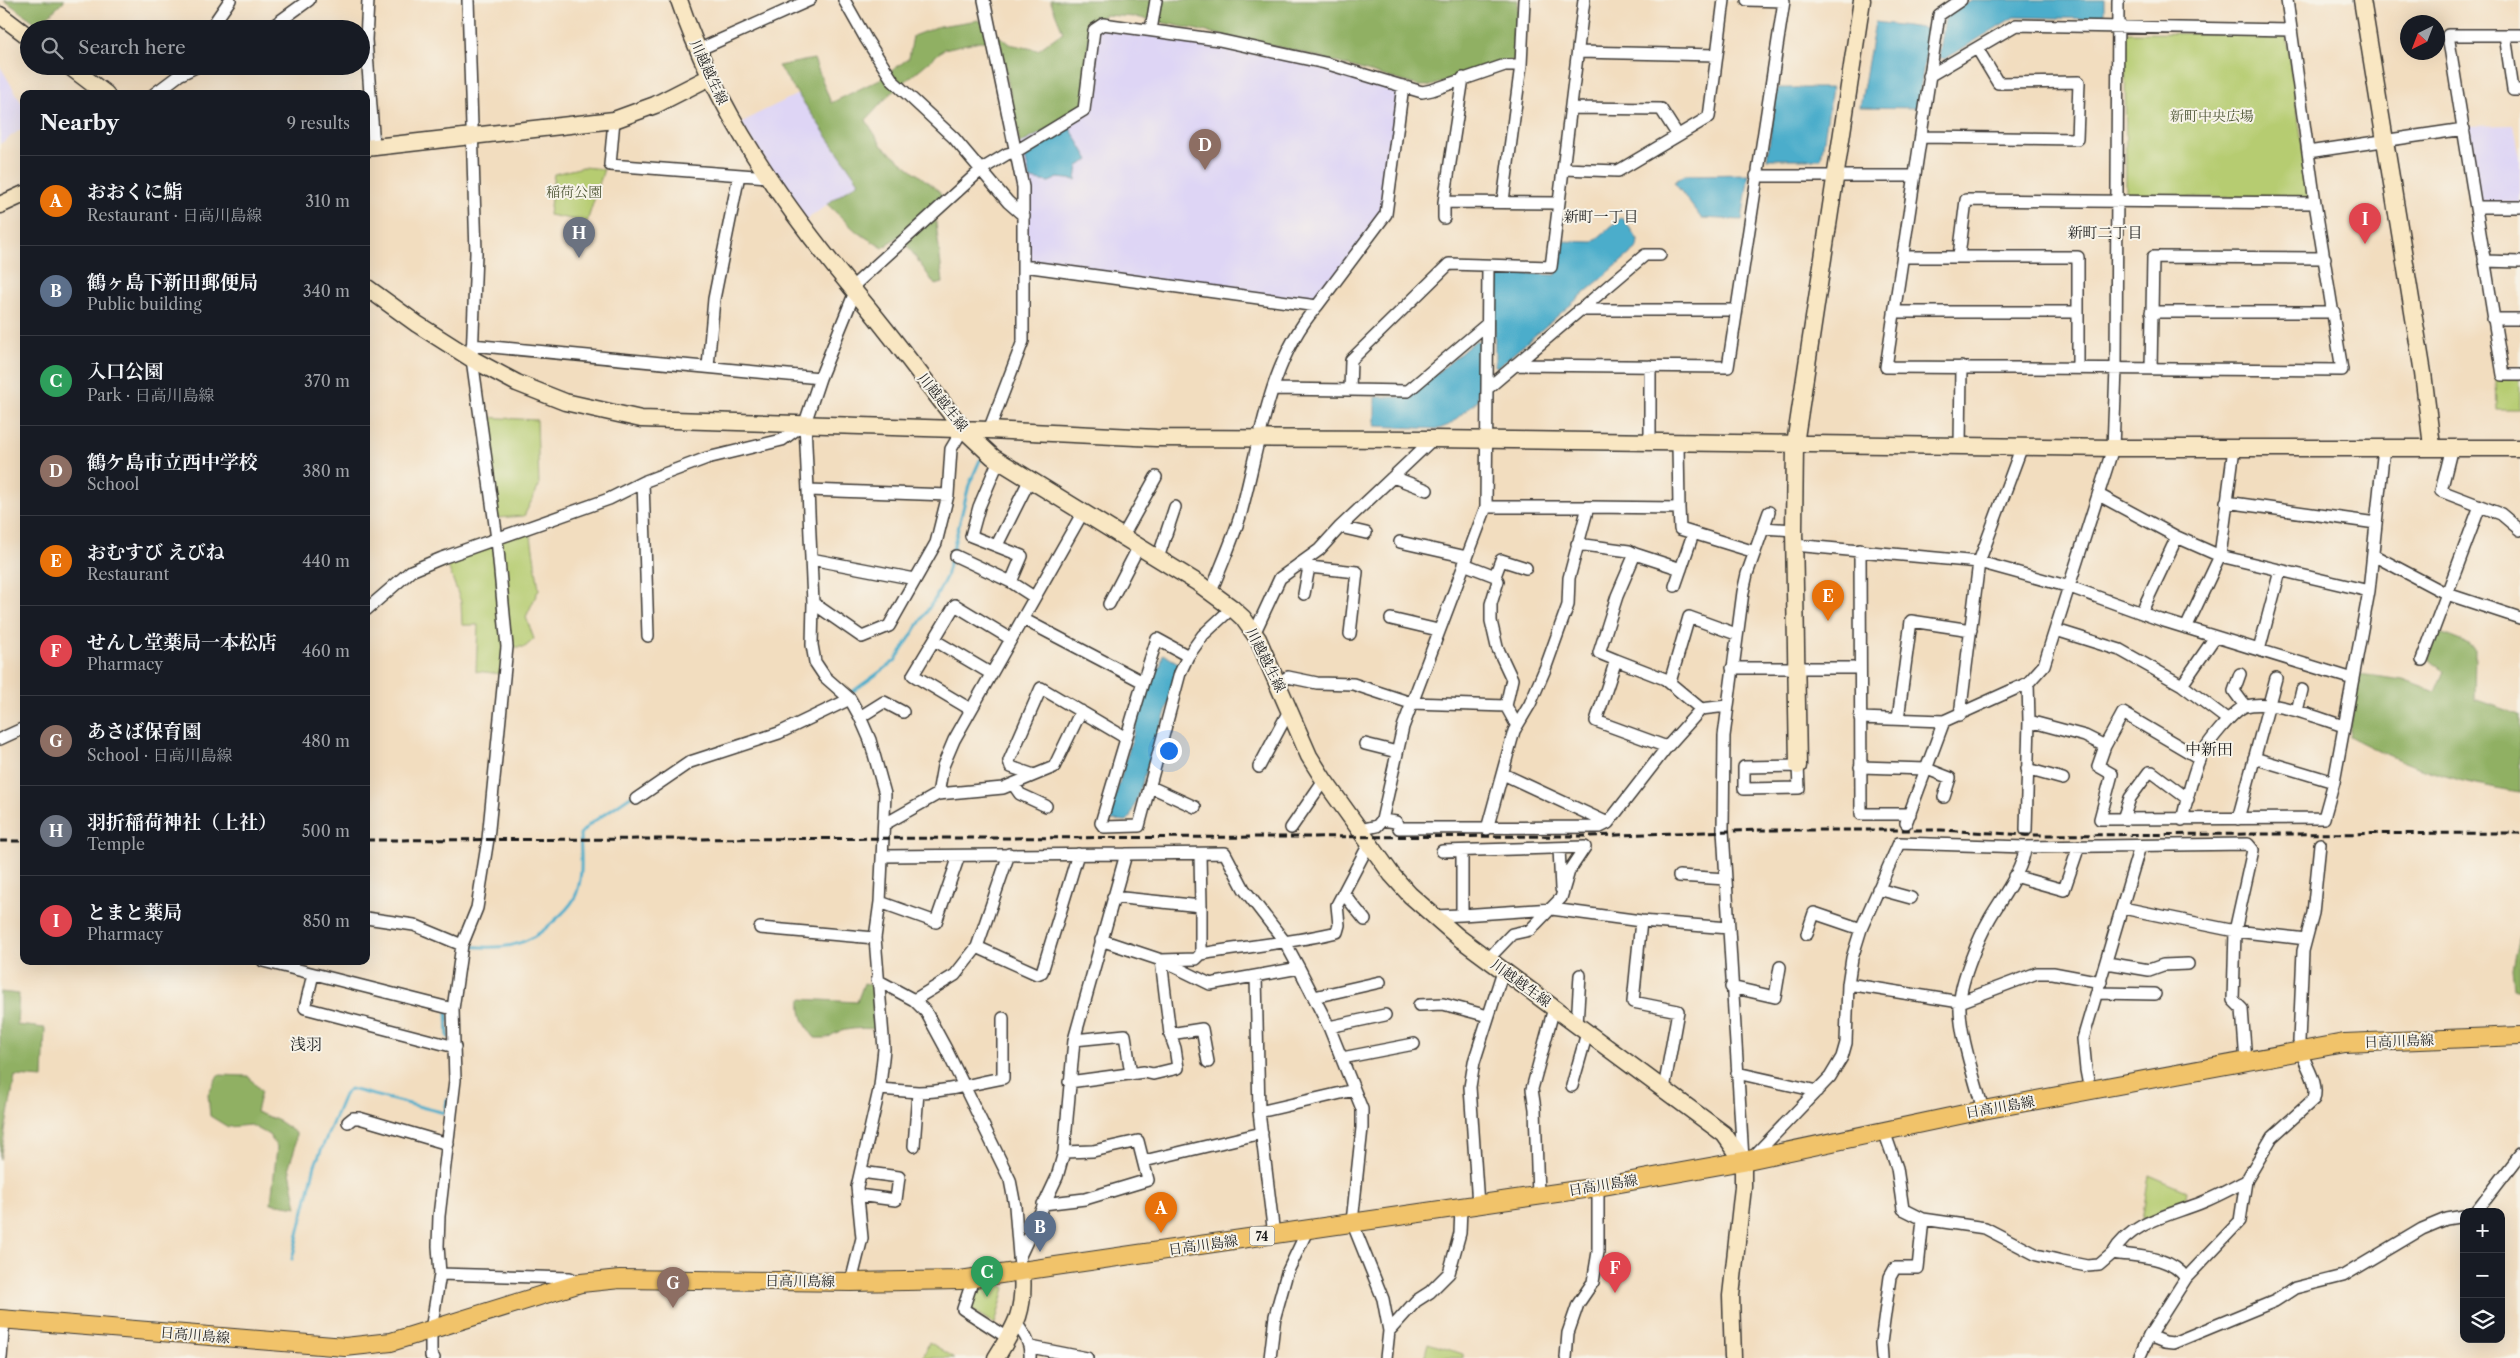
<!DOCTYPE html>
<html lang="en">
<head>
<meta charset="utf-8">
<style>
  :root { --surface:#171b24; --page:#242831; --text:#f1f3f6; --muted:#9ea1a6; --line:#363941; --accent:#7c3aed }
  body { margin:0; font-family:"Libre Caslon Text","Noto Serif JP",serif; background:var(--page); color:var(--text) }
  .controls { position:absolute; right:15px; bottom:15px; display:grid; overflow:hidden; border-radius:10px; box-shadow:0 5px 20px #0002 }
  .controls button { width:45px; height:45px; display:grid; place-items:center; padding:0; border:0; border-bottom:1px solid var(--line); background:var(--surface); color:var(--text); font:25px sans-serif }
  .compass { position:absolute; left:2400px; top:15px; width:45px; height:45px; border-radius:50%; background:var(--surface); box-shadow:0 5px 20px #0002; rotate:222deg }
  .you { position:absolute; left:1168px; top:750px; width:18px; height:18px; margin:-12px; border:4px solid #fff; border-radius:50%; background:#1a73e8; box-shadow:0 0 0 8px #1a73e833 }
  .badge { display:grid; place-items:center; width:32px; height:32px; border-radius:50%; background:var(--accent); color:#fff; font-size:16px; font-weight:700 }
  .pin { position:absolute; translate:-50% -41px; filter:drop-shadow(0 1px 2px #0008) }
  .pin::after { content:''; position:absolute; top:26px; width:18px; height:15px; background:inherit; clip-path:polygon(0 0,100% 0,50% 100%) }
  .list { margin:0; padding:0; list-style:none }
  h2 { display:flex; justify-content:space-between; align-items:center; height:65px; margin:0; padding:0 20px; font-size:21px }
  h2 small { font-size:16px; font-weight:400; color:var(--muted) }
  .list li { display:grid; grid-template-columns:32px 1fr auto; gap:15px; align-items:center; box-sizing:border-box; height:90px; padding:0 20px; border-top:1px solid var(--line) }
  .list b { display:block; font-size:19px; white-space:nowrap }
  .list p { margin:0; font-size:16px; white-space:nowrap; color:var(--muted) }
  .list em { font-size:16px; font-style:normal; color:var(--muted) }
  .icon { flex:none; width:28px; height:28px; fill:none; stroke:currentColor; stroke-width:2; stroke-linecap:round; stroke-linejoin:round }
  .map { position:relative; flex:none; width:2520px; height:1358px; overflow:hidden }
  .search { position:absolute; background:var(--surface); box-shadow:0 5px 20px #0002; left:20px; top:20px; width:350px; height:55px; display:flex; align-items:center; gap:12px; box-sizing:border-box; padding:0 18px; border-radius:28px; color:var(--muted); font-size:19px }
  .panel { position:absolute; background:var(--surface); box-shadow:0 5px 20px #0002; left:20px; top:90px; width:350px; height:875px; border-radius:10px }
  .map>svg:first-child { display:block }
  .built { fill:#ded5f5 }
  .green { fill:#b6cc71; stroke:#697446 }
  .forest { fill:#90b063; stroke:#566640 }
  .water { fill:#4cadcb; stroke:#346474 }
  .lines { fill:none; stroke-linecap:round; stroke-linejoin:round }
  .stream { stroke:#4cadcb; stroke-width:3 }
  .street-casing { stroke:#3c3934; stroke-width:14 }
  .secondary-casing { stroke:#3c3934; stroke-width:19 }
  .primary-casing { stroke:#3c3934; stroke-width:20 }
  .street { stroke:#fff; stroke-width:11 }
  .secondary { stroke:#f9e7c3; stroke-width:16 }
  .primary { stroke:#f1c36a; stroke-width:18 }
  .rail { stroke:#1c1c1c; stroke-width:3; stroke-dasharray:8 4; stroke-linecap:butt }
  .labels { text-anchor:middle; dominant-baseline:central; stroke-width:4; stroke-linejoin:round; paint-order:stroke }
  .shield { fill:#f7f3e8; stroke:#5e5c59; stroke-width:1 }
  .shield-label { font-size:12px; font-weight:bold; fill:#1c1c1c }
  .street-label { font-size:14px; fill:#1c1c1c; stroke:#f7f3e8 }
  .park-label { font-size:14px; fill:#525a3a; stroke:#f7f3e8 }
  .neighbourhood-label { font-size:15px; fill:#1c1c1c; stroke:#f7f3e8 }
  .quarter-label { font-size:16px; fill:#1c1c1c; stroke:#f7f3e8 }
</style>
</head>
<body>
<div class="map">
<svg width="2520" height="1358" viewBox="0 0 2520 1358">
  <rect width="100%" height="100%" fill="#f7f3e8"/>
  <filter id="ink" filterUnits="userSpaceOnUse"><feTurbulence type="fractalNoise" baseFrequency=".02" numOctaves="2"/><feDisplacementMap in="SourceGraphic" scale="10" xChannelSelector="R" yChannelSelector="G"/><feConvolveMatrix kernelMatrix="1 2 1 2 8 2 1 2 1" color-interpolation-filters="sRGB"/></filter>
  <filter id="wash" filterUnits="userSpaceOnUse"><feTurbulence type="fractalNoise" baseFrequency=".0096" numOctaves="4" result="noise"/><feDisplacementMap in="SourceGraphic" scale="20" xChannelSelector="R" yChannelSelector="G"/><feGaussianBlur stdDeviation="1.12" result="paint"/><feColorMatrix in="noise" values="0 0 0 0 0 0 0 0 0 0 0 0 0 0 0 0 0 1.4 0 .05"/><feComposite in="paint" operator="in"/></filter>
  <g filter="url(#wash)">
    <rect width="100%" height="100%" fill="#f2ddbf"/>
    <path class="built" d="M1103,24L1151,30L1403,86L1386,214L1317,306L1024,266L1015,152L1094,30Z
      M0,66L24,107V127L0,144Z
      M798,94L859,182L806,220L741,124L755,115Z
      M2514,125L2520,157V203L2480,202L2468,126Z"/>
    <path class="green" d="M2125,33L2286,34L2310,198L2126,197Z
      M583,167L604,169L587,222L549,215L554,174Z
      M2496,378H2520V409H2497Z
      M483,417L537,420L539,486L524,516L497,518Z
      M530,530L539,589L526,617L534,639L525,647H504L501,674L476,671L478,625H462L461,602L445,558Z
      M2149,1175L2187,1191L2184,1206L2142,1221Z
      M1001,1285L1005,1288L995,1324L970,1309L975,1288Z
      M929,1342L955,1358H923Z
      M1428,1343L1463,1354V1358H1424Z"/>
    <path class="forest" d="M4,0H65L39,25Z
      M1050,0H1518L1516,59L1431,86H1419L1297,51L1136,17L1105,15L1090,23L1084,110L1020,144L1000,43L980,41L944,49L889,95L866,120L882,146L939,191L942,198L934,205L943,283L935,285L900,235L883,248L857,232L827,204L859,182L778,66L814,59L831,103L882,78L909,58L913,36L939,26L979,20L1009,44L1038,50L1063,32Z
      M2438,632L2468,644L2475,650L2474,699L2520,715V792C2455,782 2407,767 2349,736L2359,674L2403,680L2435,692L2444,671L2429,658Z
      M2520,931V990L2514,988L2512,967Z
      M864,983L871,985L877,1006L878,1029C865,1028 853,1028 841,1031C828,1035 833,1039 815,1038C805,1026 799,1015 801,999L857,1002Z
      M0,992L19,994L17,1025L45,1028L43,1078L15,1076L0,1159Z
      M218,1075L248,1076L261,1091L256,1112L277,1120L296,1133L295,1148L289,1166L297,1207L271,1203L277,1147L269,1135L251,1125L228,1127L210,1116L208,1094Z"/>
    <path class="water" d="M1973,0H2104V19L2014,17L1945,59L1939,57L1945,18L1950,13Z
      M1875,22L1930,29L1917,108L1860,107Z
      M1777,88H1832L1821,159H1767Z
      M1070,128L1089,160L1078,166L1076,180L1058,178L1049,182L1030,179L1025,157L1027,152Z
      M1749,174L1742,220L1701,218L1674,182L1685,175Z
      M1622,217L1638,240L1637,248L1498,367L1495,366L1494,272L1556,275L1561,241L1593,242Z
      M1476,340L1480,342L1478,400L1449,425L1439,429L1375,426V397H1409Z
      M1163,654L1180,664L1169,703L1130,818L1127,821L1111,820L1109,818L1153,666L1160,668Z"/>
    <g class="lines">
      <path class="stream" d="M848,695L895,661L936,597L946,577L969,485L980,460
        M463,946C501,949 525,949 553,922C560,916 569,908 574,899C584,880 581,855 580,834L590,824L635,793
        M447,1010L448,1037
        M292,1259L315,1165L344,1095L350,1089L445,1113L447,1100"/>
    </g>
  </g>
  <g filter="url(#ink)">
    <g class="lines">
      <g class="street-casing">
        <path id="street" d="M844,0L866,39L893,81L954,138L1008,202L1024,216
          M984,0L1023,187V341L989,430
          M1961,0L1939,15L1886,367L2342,370L2315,203L2287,0
          M210,29L230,0
          M269,29L309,0
          M1151,30L1156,0
          M2505,35L2513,90H2520
          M2520,35H2448L2503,375H2520
          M361,40H366L368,0
          M366,40L374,147
          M698,50L810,0
          M1578,52L1717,55
          M179,75L198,66
          M1929,76L2016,25L2291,30
          M1463,78L1444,202L1559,203
          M154,94L178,76L185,66
          M1571,108L1661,109L1677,134
          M614,120L610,165L768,177
          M1921,137L2077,139L2079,82L1998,83L1977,48
          M2308,152L2464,129
          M1563,169L1618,171L1709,117L1724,0
          M1756,176H1915
          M1503,201L1521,65L1524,0
          M2476,207H2520
          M1444,218V202
          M1959,256L1966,200L2315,203
          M1903,257H2078V368
          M2484,261L2520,262
          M1024,266L1317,306L1386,214L1403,86
          M851,288L982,169L1007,154L1015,152L1084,110L1094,30L1103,24L1219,40L1325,63L1422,92L1432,90L1505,65H1521
          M1579,310H1736
          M1894,312H2078
          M2151,312H2334
          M2493,319H2520
          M1487,324L1408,391L1350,390L1351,360L1449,264L1551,267L1584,0
          M472,345L820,378
          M1514,365L1728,367L1784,1L1747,0
          M708,367L714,299L739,175
          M2151,369L2153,257L2325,258
          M1273,389L1350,390
          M1487,389L1645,255H1660
          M1650,443V366
          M1960,446L1961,367
          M2452,447L2441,491L2501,514L2520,530
          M999,460L979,507L971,536L1022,556L1011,582
          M1393,477L1427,490
          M643,482L648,636
          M809,490L948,495
          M2099,495L2177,537L2220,556L2369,591
          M2226,502L2376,523
          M1486,507H1588
          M1679,508L1680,529L1755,552
          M1340,527L1366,533
          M1763,528L1794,530
          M1123,536L1156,477
          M1400,542L1467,557
          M1577,544L1629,551L1635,554L1617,596L1599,653L1616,660
          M997,545L1030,479
          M1794,545L1979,562L2070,587L2161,620L2353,679
          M1860,550L1861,814H1910
          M1635,554L1681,569
          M2373,555L2447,594L2520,618
          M956,556L1011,582L1034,597
          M1158,558L1175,507
          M811,559L915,579
          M1299,564L1309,567L1357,572L1350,634
          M1464,564L1495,576L1498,581L1491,604V621L1497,647L1512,679L1506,706L1517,726
          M1495,576L1501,560L1526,568
          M1675,586L1693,534
          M1211,592C1221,566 1233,540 1241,513C1260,443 1268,362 1317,306
          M1304,594L1309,567
          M813,603L862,637L889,626L936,543L948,495L951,449L963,429
          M1109,604L1139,546
          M366,610L411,571L442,558L609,499L643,482L707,458L782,440L805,423
          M2142,611L2177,537
          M1023,619L1143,682L1101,823L1104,827L1139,826L1180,673L1188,656
          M1391,619L1438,630
          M2186,628L2220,556L2234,448
          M2056,630L2120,650L2182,685L2228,720
          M1254,634L1280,578L1319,550L1340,527L1433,439
          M934,640L990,673
          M2259,650L2280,571
          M2422,660L2480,506
          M1732,668H1860
          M2240,674L2234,691L2245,706
          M1143,682L1157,639L1188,656L1203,635L1232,608
          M1279,682L1288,677L1317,683L1353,684L1411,703L1506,706
          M1670,682L1689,617L1736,634
          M2182,685L2215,637
          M970,709L913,675L955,605L1011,639
          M2297,711L2302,690
          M1960,715L1979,562L2022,446
          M860,717L884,702L903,712
          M1860,718L1944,721L2028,683L2044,665L2113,448L2116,369L2118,0
          M1898,719L1911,621L1971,630
          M2029,721L2085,736L2105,746
          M0,739L24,728
          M1365,744L1397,752
          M1667,747L1596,721L1616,660L1665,679L1701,709
          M2199,758L2123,713L2105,746L2098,766L2112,774L2100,819L2324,818L2334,782L2369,591L2384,447
          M2254,758L2334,782
          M1798,766L1799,788L1744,789V767Z
          M1259,767L1290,709
          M1860,767L1927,769L1950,778L1944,797
          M2027,769L2063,779
          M1503,774L1608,823
          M1034,775L1011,767L1009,761L1041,688L1126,738
          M1013,784L1020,794L1046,806
          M1151,787L1195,807
          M938,794L1003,788L1054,767L1081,711
          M636,799L690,762L779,733L850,699
          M2123,819L2130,798L2149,772H2152L2188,799
          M2238,819L2276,678
          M1382,820L1396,822L1399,828L1600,827L1608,823L1667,747L1701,709L1727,706
          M2182,820C2187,800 2191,779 2199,760C2203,748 2234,709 2246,706C2274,699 2317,718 2344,726
          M1906,823L1944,721
          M885,824L938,794L943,766L954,740L1083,512
          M1291,828L1324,780
          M1487,829L1514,731L1530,704L1545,669L1568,605L1569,578L1588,507L1679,508L1678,444
          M1359,830L1377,826L1382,820L1403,727L1486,507L1488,266
          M2026,830L2029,721L2028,683
          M1559,848L1561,889
          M1442,851L1585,847L1569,871L1561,898L1530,930L1512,934L1488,959
          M1462,851V915L1552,909L1641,921L1729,928
          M1126,854L1225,853L1244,889L1285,942L1299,968L1329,1027L1362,1109V1128L1352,1222L1383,1299L1389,1331L1386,1358
          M1200,854L1201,906
          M883,856L1126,854L1074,1040L1064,1152L1057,1177L1019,1258L1022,1272
          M1679,876L1726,879
          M2014,876L2064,890L2079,846
          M1878,889L1911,898
          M1344,894L1365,920
          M880,902L936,922L959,856
          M2123,908L2235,931L2306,939
          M1433,916L1462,915
          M366,918L414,925L462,945
          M1641,921L1633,1002L1678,1011L1664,1089
          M760,928L875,938
          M1807,934L1814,913L1861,929
          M1101,940L1161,960L1210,984L1299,968
          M977,947L1037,974L1042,972L1078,854
          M1201,954C1246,946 1292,943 1337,932L1339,925L1337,905L1369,844
          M263,961L453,1009
          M2107,963L2149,970L2163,965L2188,964
          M313,974L305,1008L455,1047
          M1256,976L1259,1112L1274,1235
          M877,980L914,1000L926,1012L945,1047L1010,1180L1015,1206L1019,1256
          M1848,984L1960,1002L2037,973H2053L2101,982
          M1731,987L1775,997L1780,967
          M2098,993L2155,994
          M1314,997L1380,982
          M914,1000L955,975L977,947L1009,854
          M1419,1005L1443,1004L1488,1016
          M1577,1025L1580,975
          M1329,1027L1385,1015
          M1170,1034L1202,1029L1208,1062
          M1074,1040L1125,1035L1131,1074
          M1342,1058L1414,1044
          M1737,1073L1817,1091
          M1069,1082L1144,1072L1153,1074L1178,1068L1175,1048L1170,1034L1161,960L1196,959L1201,954V906L1113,897
          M1572,1086L1587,1033
          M879,1089L918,1092L914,1146
          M2090,1091L2086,1070L2083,1039L2140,846
          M918,1092C948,1092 974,1083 1003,1078V1018
          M1983,1110C1975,1079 1958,1032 1960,1001C1961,980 1979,937 1990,918C2001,899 2024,869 2025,847
          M1259,1112L1354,1090
          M348,1122L353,1118H359L448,1144
          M1884,1131L1897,1168L1903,1209L1923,1219L1985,1228L2037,1255L2062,1261L2087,1266L2099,1265L2113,1253C2139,1257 2169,1255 2186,1278
          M1752,1158L1830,1077L1842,1057L1846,1043L1848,984L1852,958L1861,929L1899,843L2025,847L2248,844L2253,850L2235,931L2233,1000L2242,1009L2246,1062
          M1743,1159L1723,830L1724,736L1743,592L1747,574L1769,512
          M1144,1161L1262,1133
          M858,1195L896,1200L899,1177L861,1172
          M1538,1195L1535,1109L1532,1089L1554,1008
          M1043,1204L1085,1199L1148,1180L1138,1141L1093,1151L1064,1152
          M1478,1205L1470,1087L1474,1062L1503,971
          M2476,1212L2520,1155
          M2113,1253C2131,1221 2172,1215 2203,1202C2218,1196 2232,1188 2246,1181
          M440,1274L570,1278L581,1283
          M973,1279L963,1309L1008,1338
          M851,1282L862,1238L857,1187L880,1086L884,1049L875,938L880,902L885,794L870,740L860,717L850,699L825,677L815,662L812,645L813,603L805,423L820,378L855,292
          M1016,1323C1025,1335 1031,1343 1030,1358
          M1389,1331L1416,1301L1430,1292L1449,1273L1460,1233L1461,1208
          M2149,1336L2164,1342L2173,1343L2275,1301L2295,1288L2343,1276L2422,1229L2446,1219L2464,1216
          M1031,1347L1087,1358
          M1,1358L4,1319
          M434,1358L431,1356V1330L440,1274L438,1246L439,1216L455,1080L453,1009L462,945L477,908L488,839L507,647L497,539L472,359L476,253L468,0
          M1270,1358L1275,1316L1287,1273L1308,1229
          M1566,1358L1568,1333L1578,1304L1593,1282L1598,1252V1187
          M1882,1358L1881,1343L1890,1277L1895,1268H1918L1923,1219
          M2139,1358L2149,1336L2186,1278L2240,1221L2246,1181L2272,1137L2314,1099C2320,1079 2300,1061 2299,1041L2303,951L2313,913L2320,844"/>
      </g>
      <g class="secondary-casing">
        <path id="secondary" d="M679,0C716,110 782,204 856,293C893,337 927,384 963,429L993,457L1198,583L1232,608L1243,618L1258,639L1309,756L1324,780L1392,875L1410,895L1458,937L1724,1134L1743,1161V1187L1731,1296L1733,1358
          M2362,0L2423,373L2432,446
          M0,15L29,37
          M69,66L106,94
          M366,148L614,120L655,105L710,77
          M0,205L24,194
          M366,287L417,324L472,359L517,383L565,402L641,419L989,430L1156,438L1433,439L2113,448H2520
          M1798,766L1794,530L1795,444L1862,0
          M996,1358C1016,1325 1025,1312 1022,1272"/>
      </g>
      <g class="primary-casing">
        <path id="primary" d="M0,1319L345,1347L391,1342L581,1283L620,1279L851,1282L960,1280L1598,1187L1743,1161L1983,1110L2344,1043L2520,1036"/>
      </g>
      <use href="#street" class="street"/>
      <use href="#secondary" class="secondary"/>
      <use href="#primary" class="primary"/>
      <path class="rail" d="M366,840L1589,836L1761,830H1941L2026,835L2520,833
        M0,841H24"/>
    </g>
  </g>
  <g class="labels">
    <rect class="shield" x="1249.5" y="1226.5" width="25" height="19" rx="4"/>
    <g class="shield-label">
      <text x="1262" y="1236">74</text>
    </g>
    <g class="street-label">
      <text transform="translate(709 72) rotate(65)">川越越生線</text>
      <text transform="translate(943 402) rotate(51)">川越越生線</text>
      <text transform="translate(1266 660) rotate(63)">川越越生線</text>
      <text transform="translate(1521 983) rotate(36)">川越越生線</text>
      <text transform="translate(2399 1041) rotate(-2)">日高川島線</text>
      <text transform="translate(2000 1107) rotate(-10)">日高川島線</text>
      <text transform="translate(1603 1185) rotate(-9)">日高川島線</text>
      <text transform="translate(1203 1245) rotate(-8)">日高川島線</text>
      <text transform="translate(800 1281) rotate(1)">日高川島線</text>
      <text transform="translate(195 1335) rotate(5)">日高川島線</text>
    </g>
    <g class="park-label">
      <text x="2212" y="116">新町中央広場</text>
      <text x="574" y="192">稲荷公園</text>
    </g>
    <g class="neighbourhood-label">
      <text x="1601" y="216">新町一丁目</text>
      <text x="2105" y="232">新町二丁目</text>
    </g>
    <g class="quarter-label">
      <text x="2209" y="749">中新田</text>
      <text x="306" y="1044">浅羽</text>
    </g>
  </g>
</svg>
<div class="controls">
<button>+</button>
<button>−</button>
<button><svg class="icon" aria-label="layers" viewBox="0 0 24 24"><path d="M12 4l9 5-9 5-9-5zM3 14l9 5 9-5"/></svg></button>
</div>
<svg class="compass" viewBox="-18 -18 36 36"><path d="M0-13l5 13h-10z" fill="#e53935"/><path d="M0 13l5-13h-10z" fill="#9ea1a6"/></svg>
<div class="you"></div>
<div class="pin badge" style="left:1161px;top:1233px;background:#e8710a">A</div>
<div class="pin badge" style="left:1040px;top:1252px;background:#5c6f8a">B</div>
<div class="pin badge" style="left:987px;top:1297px;background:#2e9e5b">C</div>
<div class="pin badge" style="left:1205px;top:170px;background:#8d6e63">D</div>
<div class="pin badge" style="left:1828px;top:621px;background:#e8710a">E</div>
<div class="pin badge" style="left:1615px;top:1293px;background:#e0444e">F</div>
<div class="pin badge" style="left:673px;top:1308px;background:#8d6e63">G</div>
<div class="pin badge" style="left:579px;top:258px;background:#6b7280">H</div>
<div class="pin badge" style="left:2365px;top:244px;background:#e0444e">I</div>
<div class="search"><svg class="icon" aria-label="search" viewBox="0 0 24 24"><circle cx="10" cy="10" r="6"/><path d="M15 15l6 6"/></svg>Search here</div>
<section class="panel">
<h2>Nearby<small>9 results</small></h2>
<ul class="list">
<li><span class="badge" style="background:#e8710a">A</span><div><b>おおくに鮨</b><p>Restaurant · 日高川島線</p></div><em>310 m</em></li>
<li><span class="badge" style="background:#5c6f8a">B</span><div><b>鶴ヶ島下新田郵便局</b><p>Public building</p></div><em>340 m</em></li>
<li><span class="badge" style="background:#2e9e5b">C</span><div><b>入口公園</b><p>Park · 日高川島線</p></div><em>370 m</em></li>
<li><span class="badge" style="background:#8d6e63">D</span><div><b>鶴ケ島市立西中学校</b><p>School</p></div><em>380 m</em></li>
<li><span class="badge" style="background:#e8710a">E</span><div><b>おむすび えびね</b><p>Restaurant</p></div><em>440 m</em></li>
<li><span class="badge" style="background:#e0444e">F</span><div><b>せんし堂薬局一本松店</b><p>Pharmacy</p></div><em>460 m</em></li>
<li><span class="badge" style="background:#8d6e63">G</span><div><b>あさば保育園</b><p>School · 日高川島線</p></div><em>480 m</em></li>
<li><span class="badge" style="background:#6b7280">H</span><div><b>羽折稲荷神社（上社）</b><p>Temple</p></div><em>500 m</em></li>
<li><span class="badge" style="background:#e0444e">I</span><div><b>とまと薬局</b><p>Pharmacy</p></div><em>850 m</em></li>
</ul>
</section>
</div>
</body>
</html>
